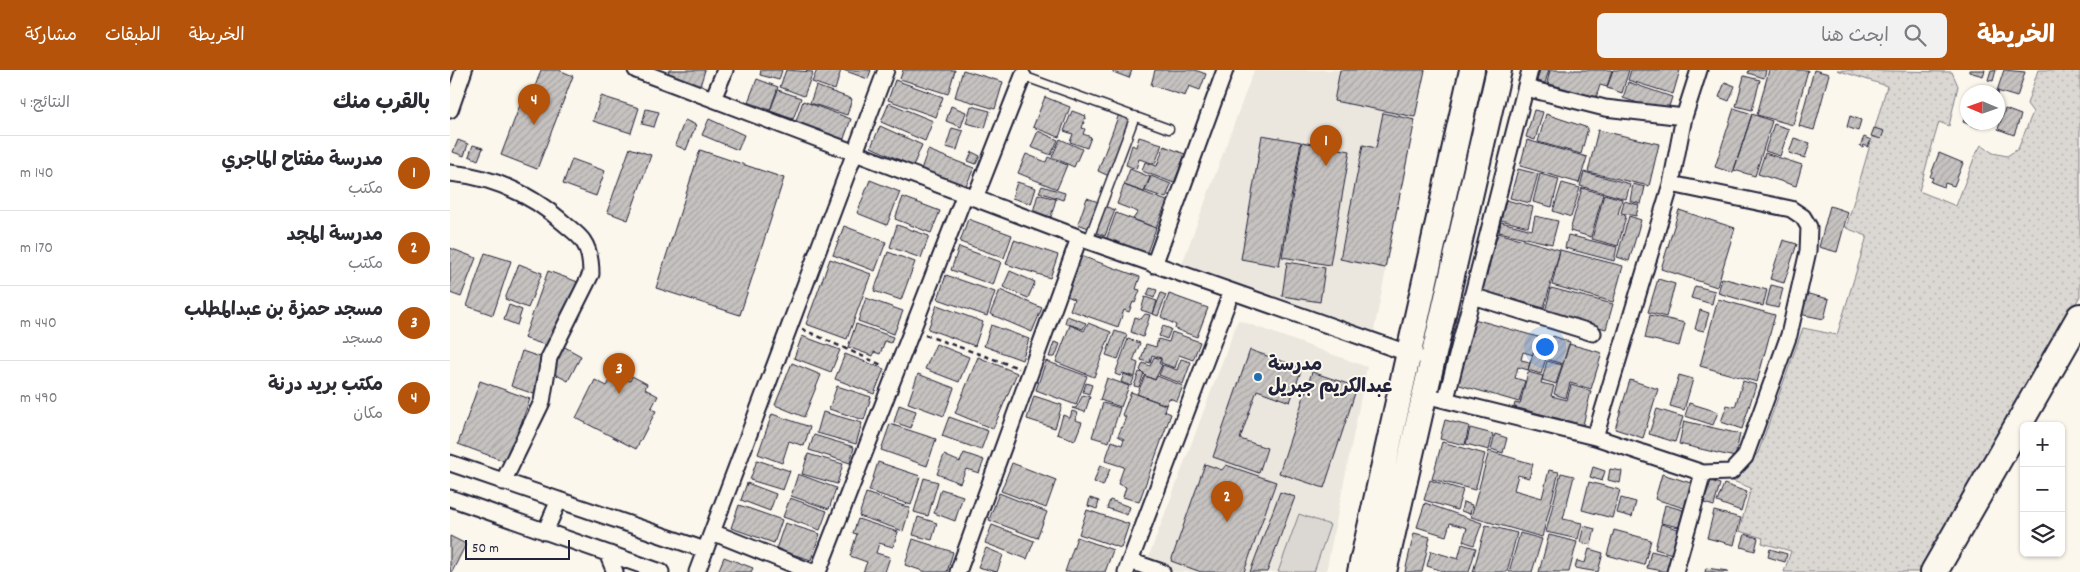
<!DOCTYPE html>
<html lang="ar">
<head>
<meta charset="utf-8">
<style>
  :root { --surface:#fff; --page:#f2f2f3; --text:#2b2b33; --muted:#7c7c81; --line:#e1e1e2; --accent:#b45309 }
  body { margin:0; font-family:Dekko,"Playpen Sans Arabic",sans-serif; background:var(--page); color:var(--text); direction:rtl }
  .controls { position:absolute; right:15px; bottom:15px; display:grid; overflow:hidden; border-radius:8px; box-shadow:0 1px 4px #0004 }
  .controls button { width:45px; height:45px; display:grid; place-items:center; padding:0; border:0; border-bottom:1px solid var(--line); background:var(--surface); color:var(--text); font:25px sans-serif }
  .compass { position:absolute; left:1510px; top:15px; width:45px; height:45px; border-radius:50%; background:var(--surface); box-shadow:0 1px 4px #0004; rotate:272deg }
  .scale { position:absolute; left:15px; bottom:12px; width:105px; box-sizing:border-box; padding-left:5px; border:2px solid #22223b; border-top:0; font-size:14px; line-height:18px; white-space:nowrap; color:#22223b; -webkit-text-stroke:4px #fbf7ec; paint-order:stroke }
  .you { position:absolute; left:1094px; top:276px; width:18px; height:18px; margin:-12px; border:4px solid #fff; border-radius:50%; background:#1a73e8; box-shadow:0 0 0 8px #1a73e833 }
  .badge { display:grid; place-items:center; width:32px; height:32px; border-radius:50%; background:var(--accent); color:#fff; font-size:16px; font-weight:700 }
  .pin { position:absolute; translate:-50% -41px; filter:drop-shadow(0 1px 2px #0008) }
  .pin::after { content:''; position:absolute; top:26px; width:18px; height:15px; background:inherit; clip-path:polygon(0 0,100% 0,50% 100%) }
  .list { margin:0; padding:0; list-style:none }
  h2 { display:flex; justify-content:space-between; align-items:center; height:65px; margin:0; padding:0 20px; font-size:21px }
  h2 small { font-size:16px; font-weight:400; color:var(--muted) }
  .list li { display:grid; grid-template-columns:32px 1fr auto; gap:15px; align-items:center; box-sizing:border-box; height:75px; padding:0 20px; border-top:1px solid var(--line) }
  .list b { display:block; font-size:19px; white-space:nowrap }
  .list p { margin:0; font-size:16px; white-space:nowrap; color:var(--muted) }
  .list em { font-size:16px; font-style:normal; color:var(--muted) }
  .icon { flex:none; width:28px; height:28px; fill:none; stroke:currentColor; stroke-width:2; stroke-linecap:round; stroke-linejoin:round }
  .map { position:relative; flex:none; width:1630px; height:502px; overflow:hidden; direction:ltr }
  header { display:flex; align-items:center; gap:30px; box-sizing:border-box; height:70px; padding:0 25px; background:var(--accent); color:#fff }
  header strong { font-size:24px }
  nav { display:flex; gap:28px; margin-inline-start:auto; font-size:18px }
  .search { width:350px; height:45px; background:var(--page); display:flex; align-items:center; gap:12px; box-sizing:border-box; padding:0 18px; border-radius:8px; color:var(--muted); font-size:19px }
  main { display:flex }
  aside { flex:1; background:var(--surface) }
  .map>svg:first-child { display:block }
  .built { fill:#ebe7df }
  .grass { fill:url(#grass-dots); stroke:#7e7d87 }
  .park { fill:#dbd8d3; stroke:#7e7d87 }
  .building { fill:url(#building-hatch); stroke:#22223b }
  .lines { fill:none; stroke-linecap:round; stroke-linejoin:round }
  .lane-casing { stroke:#22223b; stroke-width:11 }
  .street-casing { stroke:#22223b; stroke-width:19 }
  .primary-casing { stroke:#22223b; stroke-width:28 }
  .highway-casing { stroke:#22223b; stroke-width:30 }
  .path { stroke:#22223b; stroke-width:2.5; stroke-dasharray:5 4; stroke-linecap:butt }
  .lane { stroke:#fbf7ec; stroke-width:8 }
  .street { stroke:#fbf7ec; stroke-width:15 }
  .primary { stroke:#fbf7ec; stroke-width:24 }
  .highway { stroke:#fbf7ec; stroke-width:26 }
  .poi-dot { fill:#1f6fb2; stroke:#fbf7ec; stroke-width:2 }
  .labels { text-anchor:middle; dominant-baseline:central; stroke-width:4; stroke-linejoin:round; paint-order:stroke }
  .poi-label { font-size:19px; font-weight:bold; fill:#22223b; stroke:#fbf7ec; text-anchor:start }
</style>
</head>
<body>
<header>
<strong>الخريطة</strong>
<div class="search"><svg class="icon" aria-label="search" viewBox="0 0 24 24"><circle cx="10" cy="10" r="6"/><path d="M15 15l6 6"/></svg>ابحث هنا</div>
<nav><a>الخريطة</a><a>الطبقات</a><a>مشاركة</a></nav>
</header>
<main>
<div class="map">
<svg width="1630" height="502" viewBox="0 0 1630 502">
  <defs>
    <pattern id="grass-dots" width="8" height="8" patternUnits="userSpaceOnUse" patternTransform="scale(1.25)"><rect width="8" height="8" fill="#dbd8d3"/><path d="M2 2h.1M6 6h.1" fill="none" stroke="#bcb9b6" stroke-width="1.8" stroke-linecap="round"/></pattern>
    <pattern id="building-hatch" width="6" height="6" patternUnits="userSpaceOnUse" patternTransform="scale(1.25)"><rect width="6" height="6" fill="#c6c2c0"/><path d="M-1 1l2-2M0 6l6-6M5 7l2-2" fill="none" stroke="#aaa6a6"/></pattern>
  </defs>
  <rect width="100%" height="100%" fill="#fbf7ec"/>
  <filter id="ink" filterUnits="userSpaceOnUse"><feTurbulence type="fractalNoise" baseFrequency=".02" numOctaves="2"/><feDisplacementMap in="SourceGraphic" scale="10" xChannelSelector="R" yChannelSelector="G"/><feConvolveMatrix kernelMatrix="1 2 1 2 8 2 1 2 1" color-interpolation-filters="sRGB"/></filter>
  <g filter="url(#ink)">
    <path class="built" d="M804,0H975L924,261L732,194Z
      M788,250L917,297L876,502H721L696,494Z"/>
    <path class="grass" d="M1387,0L1502,2L1508,16L1499,56L1489,52L1469,121L1506,136L1525,86L1531,75L1543,83L1557,86L1568,79L1583,42L1577,34L1588,0H1630V226L1475,502H1334L1341,481L1312,473L1313,468L1289,461L1301,418L1280,410L1308,383L1353,258L1387,265L1417,166L1396,158L1437,16Z"/>
    <path class="park" d="M849,444L880,455L864,502H828Z"/>
    <path class="building" d="M91,0H109L123,6L87,99L51,85L75,22L82,25Z
      M219,0H255L249,19L217,8Z
      M311,0H332L329,10L310,5Z
      M336,0L363,2L354,26L330,17Z
      M367,0H391L385,20L362,12Z
      M393,0H421L418,9Z
      M453,0H505L498,24L450,9Z
      M513,0L553,12L545,39L505,27Z
      M663,0H682L679,8L663,2Z
      M705,0H745L756,4L750,20L739,16L735,26L701,15Z
      M890,0H975L965,47L884,31Z
      M1090,0H1099L1095,13L1087,11Z
      M1100,0H1162L1157,17L1150,15L1146,28L1097,13Z
      M1163,0H1179L1172,23L1157,18Z
      M1181,0H1230L1223,24L1178,10Z
      M1299,0H1316L1314,8L1298,3Z
      M1319,0H1358L1343,55L1307,45Z
      M1364,0L1379,4L1364,60L1349,56Z
      M1519,0H1535L1533,6L1519,2Z
      M1541,0H1546L1543,11L1538,10Z
      M1554,0L1575,2L1567,27L1547,21Z
      M1294,6L1310,10L1302,40L1286,36Z
      M307,9L328,17L320,40L298,32Z
      M445,10L493,27L486,47L438,30Z
      M1178,12L1222,27L1217,43L1173,28Z
      M1275,12L1285,16L1279,31L1269,27Z
      M366,16L402,29L397,45L360,33Z
      M1531,16L1548,22V25V22H1529Z
      M328,20L351,28L343,49L320,41Z
      M151,26L189,38L181,63L143,51Z
      M595,27L620,37L609,67L583,57Z
      M353,31L401,49L392,74L344,57Z
      M439,33L483,51L475,71L431,52Z
      M501,36L516,42L511,57L496,51Z
      M521,36L540,41L535,58L516,53Z
      M1284,38L1302,44L1283,103L1265,97Z
      M196,39L209,42L204,57L192,54Z
      M1518,39V52H1531L1529,58L1513,52Z
      M1555,39L1571,45L1564,65L1548,59Z
      M1084,40L1093,42L1085,70L1076,67Z
      M622,41L636,46L632,58L635,59L633,64L641,67L637,78L620,72L623,64L614,61Z
      M933,43L965,50L935,198L890,189L913,75L926,78Z
      M669,44L680,48L659,106L648,101Z
      M1096,44L1138,58L1131,84L1088,72Z
      M1302,44L1322,51L1305,106L1284,100Z
      M1400,46L1411,50L1408,61L1397,57Z
      M259,49L294,65L288,80L252,65Z
      M235,50L246,55L236,80L225,75Z
      M1324,54L1339,59L1330,86L1315,81Z
      M430,56L472,75L463,96L421,77Z
      M502,58L513,61L507,80L496,77Z
      M1424,58L1434,61L1431,69L1421,66Z
      M1148,60L1209,74L1199,116L1138,102Z
      M588,61L608,70L601,85L581,77Z
      M812,65L851,72L829,196L791,189Z
      M689,67L712,74L705,94L689,89L686,99L676,95L682,75L686,77Z
      M1414,67L1421,70L1418,77L1414,75L1413,78L1410,76Z
      M1344,68L1360,73L1355,88L1339,83Z
      M610,69L632,79L624,97L602,87Z
      M8,70L18,74L14,86L3,82Z
      M1077,70L1137,87L1129,113L1070,96Z
      M852,72L900,81L880,195L832,187Z
      M23,75L33,78L28,90L19,86Z
      M714,76L735,84L724,113L692,101L695,92L707,96Z
      M180,78L201,85L178,150L157,142Z
      M250,80L334,108L290,245L206,218Z
      M478,80L524,98L514,120L470,102Z
      M522,82L530,86L526,94L518,91Z
      M1315,83L1352,95L1346,116L1308,104Z
      M1489,83L1513,93L1504,116L1495,113L1494,117L1481,112L1483,108L1480,107Z
      M576,84L596,92L598,87L617,95L607,119L568,103Z
      M122,89L155,101L146,126L113,114Z
      M680,99L700,107L694,122L674,115Z
      M1068,99L1088,104L1080,133L1060,128Z
      M1134,102L1180,114L1176,129L1130,116Z
      M1090,104L1109,109L1102,137L1083,132Z
      M701,106L721,114L716,128L695,121Z
      M420,110L450,122L437,155L407,143Z
      M567,112L586,118L581,134L562,128Z
      M1112,113L1130,118L1121,147L1103,141Z
      M1183,114L1195,117L1191,134L1180,131Z
      M674,115L717,131L706,158L683,149L688,142L667,134Z
      M592,116L615,123L613,130L589,122Z
      M1132,118L1153,124L1141,167L1120,161Z
      M588,124L606,129L601,147L583,142Z
      M1154,124L1172,129L1168,144L1176,146L1168,176L1142,169Z
      M453,127L490,141L481,163L445,149Z
      M637,128L651,133L641,159L628,154Z
      M1056,130L1083,137L1078,157L1051,150Z
      M1174,131L1189,135L1186,146L1171,143Z
      M654,136L665,140L655,166L644,162Z
      M1380,136L1398,142L1387,182L1369,177Z
      M1229,140L1285,158L1267,217L1211,199Z
      M666,143L706,158L696,185L656,170Z
      M1085,146L1108,151L1102,174L1049,162L1051,152L1082,160Z
      M1179,146L1191,150L1179,191L1167,187Z
      M518,149L562,165L554,188L510,172Z
      M447,155L479,166L471,188L440,177Z
      M394,156L436,172L425,201L383,185Z
      M1048,163L1110,180L1094,238L1032,221Z
      M1118,165L1167,177L1164,191L1115,178Z
      M564,170L608,185L600,208L556,194Z
      M1333,170L1347,174L1334,213L1320,209Z
      M509,177L551,192L543,215L501,200Z
      M0,178L26,188L11,227L0,223Z
      M1110,180L1173,196L1163,232L1102,215Z
      M438,182L465,192L451,230L424,221Z
      M35,183L61,191L43,245L17,236Z
      M631,186L690,207L686,219L690,220L685,233L683,232L679,242L674,240L668,257L620,240L624,229L617,226Z
      M380,189L421,204L397,269L356,254Z
      M837,192L875,198L870,232L832,226Z
      M69,194L92,203L78,238L55,229Z
      M98,201L128,212L104,278L74,268Z
      M560,201L585,212L578,228L553,217Z
      M496,205L545,222L537,246L488,229Z
      M1272,208L1317,220L1313,236L1268,223Z
      M1208,209L1225,214L1216,247L1198,242Z
      M1321,215L1333,218L1328,238L1316,235Z
      M1245,216L1265,221L1262,234L1241,228Z
      M700,218L707,220L704,228L697,225Z
      M1101,218L1163,234L1156,259L1095,242Z
      M550,220L592,238L582,262L540,244Z
      M711,223L716,225L708,246L703,244Z
      M1354,223L1379,229L1374,249L1349,244Z
      M719,224L758,238L747,267L725,259L726,255L711,247Z
      M695,227L707,231L703,244L691,240Z
      M416,228L453,241L444,264L408,251Z
      M1268,229L1325,245L1307,312L1250,296Z
      M59,235L72,240L67,255L54,250Z
      M487,235L533,252L525,276L478,259Z
      M1250,240L1259,243L1254,261L1245,259Z
      M695,244L700,245L693,267L681,262L685,247L691,249Z
      M1200,245L1235,253L1229,276L1195,268Z
      M617,246L636,253L633,259L615,253Z
      M1024,249L1088,267L1083,285L1073,282L1071,290L1080,292L1078,300L1068,297L1065,308L1075,311L1069,332L1006,314Z
      M638,253L661,262L644,307L606,292L620,255L634,261Z
      M406,254L443,267L441,273L435,271L430,284L424,282L423,286L398,277Z
      M541,255L579,269L572,290L534,276Z
      M713,256L721,259L717,269L709,266Z
      M665,261L677,265L668,289L656,285Z
      M722,262L750,272L743,290L729,285L725,298L711,293V288L702,285L700,293L691,290L696,274L706,277L708,269L719,272Z
      M352,266L390,280L381,302L344,288Z
      M1103,266L1120,272L1113,294L1096,289Z
      M1088,267L1102,270L1091,304L1078,300Z
      M678,269L690,273L683,291L688,293L685,307L673,303L670,306L665,304Z
      M604,272L610,274L605,287H599Z
      M486,274L519,287L509,312L475,299Z
      M1119,274L1152,283L1141,319L1120,313L1116,328L1104,324Z
      M113,276L131,286L118,311L99,301Z
      M800,280L852,298L840,332L807,320L790,369L817,378L809,403L763,387Z
      M72,281L96,289L84,324L61,316Z
      M395,284L434,299L424,324L385,309Z
      M528,287L567,303L543,359L505,343Z
      M704,287L711,289L709,293L712,295L705,310L696,306L690,300L693,293L700,296Z
      M731,289L741,292L733,314L709,305L713,295L727,300Z
      M596,291L637,306L626,335L586,320Z
      M1097,291L1112,295L1106,314L1092,310Z
      M342,293L371,305L354,347L325,335Z
      M164,302L180,311L182,306L197,314L195,319L208,326L201,339L206,341L186,379L126,348L145,310L157,316Z
      M689,302L694,303L689,317L684,316Z
      M862,302L907,317L874,418L829,403Z
      M1078,302L1093,306L1091,313L1104,316L1101,326L1117,330L1121,315L1141,321L1133,355L1064,337L1065,333L1070,334Z
      M468,304L504,318L494,346L458,333Z
      M674,304L684,308L681,316L671,312Z
      M1229,305L1243,309L1234,340L1220,336Z
      M695,306L705,310L707,306L733,316L727,331L719,328L716,335L687,324Z
      M657,308L679,316L671,337L650,330Z
      M1180,310L1208,319L1193,368L1165,359Z
      M30,311L80,329L57,392L8,374Z
      M1293,311L1306,315L1292,359L1271,352L1277,335L1285,337Z
      M636,313L642,315L639,324L633,322Z
      M387,316L421,327L414,350L379,339Z
      M681,322L716,335L714,341L721,344L689,432L673,427L676,417L668,414L674,397L655,391L662,371L672,375L674,369L668,366L676,347L672,345Z
      M633,325L640,327L635,342L622,338H626Z
      M584,326L612,335L605,358L577,349Z
      M653,333L670,338L659,372L642,367Z
      M1239,333L1268,342L1263,355L1235,346Z
      M449,335L466,341L461,358L444,352Z
      M1207,339L1233,347L1225,372L1199,364Z
      M622,341L628,343L625,350L632,352L625,370L607,364L613,345L620,348Z
      M373,342L412,353L406,374L367,363Z
      M322,344L360,357L354,376L339,371L332,393L308,384Z
      M499,347L538,361L531,380L492,366Z
      M995,350L1019,356L1015,375L990,369Z
      M1234,351L1290,364L1285,387L1229,374Z
      M440,354L486,369L477,396L431,380Z
      M1020,358L1043,364L1039,380L1016,374Z
      M1045,364L1057,368L1053,383L1041,379Z
      M364,365L404,377L400,393L359,380Z
      M992,372L1035,384L1025,420L982,409Z
      M1039,381L1083,394L1079,408L1068,405L1064,420L1092,428L1099,400L1109,402L1092,467L1021,447Z
      M514,383L534,390L529,403L516,399L510,413L487,404L494,385L510,392Z
      M358,384L393,394L387,414L352,404Z
      M307,390L340,401L333,420L300,410Z
      M428,392L470,406L461,435L419,421Z
      M562,393L606,410L596,438L551,421Z
      M755,394L772,400L776,395L826,412L794,502H751L721,491Z
      M650,395L660,399L653,416L644,412Z
      M1143,397L1155,401L1152,411L1140,407Z
      M1160,399L1172,401L1170,413L1158,410Z
      M1111,403L1124,406L1113,449L1132,453L1128,469L1096,462Z
      M348,404L386,418L379,439L341,426Z
      M1212,404L1241,413L1234,438L1205,429Z
      M474,408L488,412L478,446L464,442Z
      M980,410L1013,420L1007,440L974,430Z
      M1261,411L1270,414L1264,436L1254,433Z
      M1139,412L1170,420L1162,448L1132,440Z
      M297,413L326,424L320,441L291,430Z
      M1274,414L1297,422L1291,441L1267,432Z
      M491,419L513,426L505,451L484,443Z
      M830,422L845,427L817,502H800Z
      M416,423L460,438L453,461L409,446Z
      M549,423L597,442L587,468L539,450Z
      M340,428L377,441L370,460L333,447Z
      M640,428L649,431L647,439L638,436Z
      M1171,428L1186,432L1182,447L1167,443Z
      M660,430L680,437L677,445L657,438Z
      M1013,432L1022,435L1020,444L1011,441Z
      M975,433L1032,453L1024,475L1013,471L1017,458L1000,453L996,466L967,457Z
      M289,435L332,450L324,473L281,458Z
      M1215,435L1233,440L1229,457L1211,453Z
      M637,440L679,454L671,478L629,464Z
      M1264,441L1291,448L1284,475L1257,468Z
      M468,447L487,453L482,470L463,465Z
      M408,449L448,462L443,477L429,473L426,483L440,487L435,502H413L417,492L400,486L407,464L403,463Z
      M335,453L370,464L361,490L326,479Z
      M1211,454L1228,459L1222,484L1205,479Z
      M542,455L584,471L577,489L535,473Z
      M1036,455L1067,463L1057,502H1023Z
      M1134,456L1145,459L1141,475L1130,472Z
      M1164,460L1201,470L1194,495L1157,485Z
      M964,463L980,467L972,502H955Z
      M1070,463L1092,469L1082,502H1059Z
      M1295,464L1308,468L1305,481L1291,477Z
      M1099,465L1127,472L1119,502H1089Z
      M0,466L16,474L2,502H0Z
      M627,467L663,480L655,502H615Z
      M463,469L503,482L497,502H476L455,495Z
      M1012,474L1026,478L1019,502H996L977,496L981,481L1008,489Z
      M536,478L553,485L547,502L528,497Z
      M1139,479L1153,483L1148,502L1125,498L1127,491L1135,493Z
      M1320,479L1337,484L1335,492L1318,487Z
      M1201,481L1221,486L1218,502L1197,498Z
      M274,487L303,498L301,502H268Z
      M1256,498L1278,501V502H1255Z"/>
    <g class="lines">
      <g class="lane-casing">
        <path id="lane" d="M573,6L719,59
          M638,171L685,46"/>
      </g>
      <g class="street-casing">
        <path id="street" d="M186,0L638,171L966,286
          M1076,18L1155,38L1234,47
          M263,29L275,0
          M0,40L14,0
          M0,103C45,107 83,125 116,155C122,160 129,165 133,171C140,181 141,193 141,204L99,288L92,332L53,412
          M525,128L573,6
          M704,195L775,0
          M1022,226L1143,263
          M975,325L1145,367L1253,403L1281,402L1295,387L1339,265L1358,181L1359,157L1353,147L1341,139L1221,114
          M996,329L1080,0
          M1145,367L1221,114L1234,47L1249,0
          M0,393L255,480
          M0,428L211,502
          M95,462L109,430
          M262,462L362,502
          M157,483L165,502
          M680,491L712,502
          M247,502L436,0
          M368,502L515,124
          M508,502L629,168
          M676,502L781,223
          M1225,502L1253,403"/>
      </g>
      <g class="primary-casing">
        <path id="primary" d="M910,502L1022,0
          M934,502L1049,0"/>
      </g>
      <g class="highway-casing">
        <path id="highway" d="M1484,502L1630,247"/>
      </g>
      <path class="path" d="M352,259L434,296
        M475,265L569,298"/>
      <use href="#lane" class="lane"/>
      <use href="#street" class="street"/>
      <use href="#primary" class="primary"/>
      <use href="#highway" class="highway"/>
    </g>
  </g>
  <circle class="poi-dot" cx="808" cy="307" r="5"/>
  <g class="labels">
    <g class="poi-label">
      <text x="818" y="296">مدرسة<tspan x="818" dy="22">عبدالكريم جبريل</tspan></text>
    </g>
  </g>
</svg>
<div class="controls">
<button>+</button>
<button>−</button>
<button><svg class="icon" aria-label="layers" viewBox="0 0 24 24"><path d="M12 4l9 5-9 5-9-5zM3 14l9 5 9-5"/></svg></button>
</div>
<svg class="compass" viewBox="-18 -18 36 36"><path d="M0-13l5 13h-10z" fill="#e53935"/><path d="M0 13l5-13h-10z" fill="#7c7c81"/></svg>
<div class="scale">50 m</div>
<div class="you"></div>
<div class="pin badge" style="left:876px;top:96px">1</div>
<div class="pin badge" style="left:777px;top:452px">2</div>
<div class="pin badge" style="left:169px;top:324px">3</div>
<div class="pin badge" style="left:84px;top:55px">4</div>
</div>
<aside>
<h2>بالقرب منك<small>النتائج: 4</small></h2>
<ul class="list">
<li><span class="badge">1</span><div><b>مدرسة مفتاح الماجري</b><p>مكتب</p></div><em>140 m</em></li>
<li><span class="badge">2</span><div><b>مدرسة المجد</b><p>مكتب</p></div><em>170 m</em></li>
<li><span class="badge">3</span><div><b>مسجد حمزة بن عبدالمطلب</b><p>مسجد</p></div><em>440 m</em></li>
<li><span class="badge">4</span><div><b>مكتب بريد درنة</b><p>مكان</p></div><em>490 m</em></li>
</ul>
</aside>
</main>
</body>
</html>
